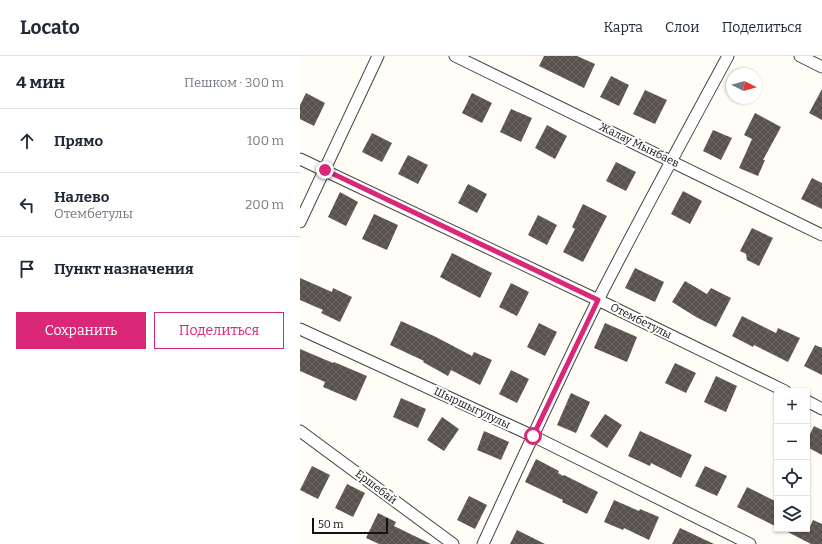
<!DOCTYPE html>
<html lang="ru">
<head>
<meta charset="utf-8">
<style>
  :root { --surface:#fff; --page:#f2f2f3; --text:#1f2937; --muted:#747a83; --line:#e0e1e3; --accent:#db2777 }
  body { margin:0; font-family:Bitter,serif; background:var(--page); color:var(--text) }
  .controls { position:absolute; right:12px; bottom:12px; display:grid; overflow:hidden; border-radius:0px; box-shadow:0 1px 3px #0004 }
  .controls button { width:36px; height:36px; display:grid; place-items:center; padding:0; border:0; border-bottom:1px solid var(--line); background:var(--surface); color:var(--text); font:20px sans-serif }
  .compass { position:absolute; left:426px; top:12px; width:36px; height:36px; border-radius:50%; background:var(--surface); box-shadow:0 1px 3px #0004; rotate:96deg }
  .scale { position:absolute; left:12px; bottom:10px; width:76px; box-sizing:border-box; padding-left:4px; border:2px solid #111; border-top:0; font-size:11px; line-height:14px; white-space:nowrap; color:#111; -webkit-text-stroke:3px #fff; paint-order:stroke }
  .stop { position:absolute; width:12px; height:12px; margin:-9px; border:3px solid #db2777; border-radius:50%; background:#fff }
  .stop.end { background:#db2777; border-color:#fff; box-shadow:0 1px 4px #0008 }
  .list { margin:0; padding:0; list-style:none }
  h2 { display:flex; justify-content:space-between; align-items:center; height:52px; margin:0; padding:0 16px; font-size:17px }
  h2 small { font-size:13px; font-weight:400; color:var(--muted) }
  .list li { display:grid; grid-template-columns:26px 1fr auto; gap:12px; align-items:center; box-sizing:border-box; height:64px; padding:0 16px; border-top:1px solid var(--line) }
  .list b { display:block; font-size:15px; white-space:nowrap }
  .list p { margin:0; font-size:13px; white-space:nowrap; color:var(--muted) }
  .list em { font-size:13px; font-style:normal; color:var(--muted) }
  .actions { display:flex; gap:8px; padding:12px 16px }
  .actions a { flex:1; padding:9px 0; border:1px solid var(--accent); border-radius:0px; text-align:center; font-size:14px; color:var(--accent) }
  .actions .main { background:var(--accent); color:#fff }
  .icon { flex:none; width:22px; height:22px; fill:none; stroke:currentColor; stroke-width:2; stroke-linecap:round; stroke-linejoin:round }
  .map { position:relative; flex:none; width:522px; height:488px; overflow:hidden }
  header { display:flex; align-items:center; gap:24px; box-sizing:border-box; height:56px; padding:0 20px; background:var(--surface); border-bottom:1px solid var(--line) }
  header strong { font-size:19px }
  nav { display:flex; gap:22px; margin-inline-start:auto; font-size:14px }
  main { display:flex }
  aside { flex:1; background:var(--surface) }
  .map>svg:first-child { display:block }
  .building { fill:url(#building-cross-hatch) }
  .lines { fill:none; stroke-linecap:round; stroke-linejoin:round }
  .minor-casing { stroke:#444; stroke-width:13 }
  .minor { stroke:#fff; stroke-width:11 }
  .route { stroke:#db2777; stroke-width:5 }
  .labels { text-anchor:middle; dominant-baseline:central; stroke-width:4; stroke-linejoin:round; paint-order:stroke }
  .street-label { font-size:11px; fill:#111; stroke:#fff }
</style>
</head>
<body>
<header>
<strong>Locato</strong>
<nav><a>Карта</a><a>Слои</a><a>Поделиться</a></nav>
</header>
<main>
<aside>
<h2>4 мин<small>Пешком · 300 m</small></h2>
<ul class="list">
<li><svg class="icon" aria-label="ahead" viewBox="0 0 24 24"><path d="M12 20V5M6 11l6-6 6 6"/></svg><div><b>Прямо</b></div><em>100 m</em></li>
<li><svg class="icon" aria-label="left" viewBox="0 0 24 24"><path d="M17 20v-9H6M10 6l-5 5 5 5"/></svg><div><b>Налево</b><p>Отембетулы</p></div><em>200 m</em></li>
<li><svg class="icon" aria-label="arrive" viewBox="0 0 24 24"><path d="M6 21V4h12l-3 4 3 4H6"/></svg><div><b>Пункт назначения</b></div></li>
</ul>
<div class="actions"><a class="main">Сохранить</a><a>Поделиться</a></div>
</aside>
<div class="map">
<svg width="522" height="488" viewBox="0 0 522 488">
  <defs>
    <pattern id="building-cross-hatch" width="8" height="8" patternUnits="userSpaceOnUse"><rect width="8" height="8" fill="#5a524d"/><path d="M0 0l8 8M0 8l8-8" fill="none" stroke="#6d6662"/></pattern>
  </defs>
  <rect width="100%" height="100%" fill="#fffdf5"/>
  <path class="building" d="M244,0H277L295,8L284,32L239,10Z
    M311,20L329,29L319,50L300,41Z
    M522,33V64L509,57Z
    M345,34L367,44L355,68L333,58Z
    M6,37L25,47L14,70L0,63V49Z
    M172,37L192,47L182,67L162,57Z
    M211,53L232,62L221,86L200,76Z
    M455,57L481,71L463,104H465L458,120L439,112L452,83L444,79Z
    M247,69L267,80L255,103L235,92Z
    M413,74L432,82L421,104L403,95Z
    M72,77L92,87L82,106L62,96Z
    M108,99L128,109L118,128L98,118Z
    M316,106L336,116L326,135L306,125Z
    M512,122L522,127V153L501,143Z
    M168,128L187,138L177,157L158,147Z
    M383,135L402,145L390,168L371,158Z
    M40,136L58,146L46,170L28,161Z
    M283,148L307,160L283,206L263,196L275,173L272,171Z
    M74,158L98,169L87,194L62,183Z
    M238,159L257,169L247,189L228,179Z
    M452,172L473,182L459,210L447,204L446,198L440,195Z
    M152,197L192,217L180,242L140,221Z
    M335,212L364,226L355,246L325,232Z
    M0,222L32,236L33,232L52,241L40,266L21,257L23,254L0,244Z
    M385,225L407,238L411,232L431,242L416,271L396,261L372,246Z
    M211,227L229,236L217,260L199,251Z
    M442,260L476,277L478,272L500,282L488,306L454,289L453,291L432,280Z
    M101,265L136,281L172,300L174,296L192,304L180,329L151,314L148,320L123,306L124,305L90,289Z
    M239,267L257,276L245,300L227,291Z
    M305,267L337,281L327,306L294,292Z
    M515,289L522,292V319L504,310Z
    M0,293L33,307L34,306L67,320L56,345L23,331L25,326L0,315Z
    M375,307L396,317L386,337L365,327Z
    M211,314L229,323L217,347L199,338Z
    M416,320L437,330L426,356L404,346Z
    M271,337L290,346L276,377L257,369Z
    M101,342L126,353L118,372L93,361Z
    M305,358L322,369L307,392L290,380Z
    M142,361L159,373L144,395L127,384Z
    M514,370L522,374V399L507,391V384Z
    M184,375L209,386L201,404L177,394Z
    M340,375L392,399L381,422L351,407L350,410L328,400Z
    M236,403L259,415L258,417L263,420L264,419L298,436L287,458L262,446L263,444L225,426Z
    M12,410L30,419L18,443L0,434Z
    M405,410L427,420L417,440L395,430Z
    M47,428L65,437L53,461L35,452Z
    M447,431L477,446V471L437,451Z
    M169,440L187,449L175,473L157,464Z
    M314,444L339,455L340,453L359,461L349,484L324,472L323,474L304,466Z
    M78,457L96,466L94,470L131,488H79L66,482Z
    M513,464L522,468V488H511L482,473H509Z
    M380,472L414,488H372Z
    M217,474L245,488H210Z"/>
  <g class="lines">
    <g class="minor-casing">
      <path id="minor" d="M155,0L522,179
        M500,0L522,11
        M0,103L298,244L485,335
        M0,166L78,0
        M0,273L233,380L450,488
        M507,345L522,353
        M0,375L153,488
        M183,488C221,406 258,324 298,244C340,162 384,81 428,0"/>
    </g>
    <use href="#minor" class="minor"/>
  </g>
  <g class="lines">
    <path class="route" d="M25,114L298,244L233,380"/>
  </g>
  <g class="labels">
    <g class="street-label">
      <text transform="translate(339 89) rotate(26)">Жалау Мынбаев</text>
      <text transform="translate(341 265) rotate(26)">Отембетулы</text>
      <text transform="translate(172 352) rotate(25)">Шыршыгулулы</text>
      <text transform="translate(76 431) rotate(37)">Ершебай</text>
    </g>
  </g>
</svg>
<div class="controls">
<button>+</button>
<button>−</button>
<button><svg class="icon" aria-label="locate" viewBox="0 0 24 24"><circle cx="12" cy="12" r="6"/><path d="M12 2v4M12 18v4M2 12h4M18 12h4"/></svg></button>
<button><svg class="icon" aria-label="layers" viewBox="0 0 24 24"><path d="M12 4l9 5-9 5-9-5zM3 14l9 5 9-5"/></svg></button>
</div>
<svg class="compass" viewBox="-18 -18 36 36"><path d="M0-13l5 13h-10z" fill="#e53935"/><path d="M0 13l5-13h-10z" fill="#747a83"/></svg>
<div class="scale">50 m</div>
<div class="stop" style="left:233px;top:380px"></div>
<div class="stop end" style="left:25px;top:114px"></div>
</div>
</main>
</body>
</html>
